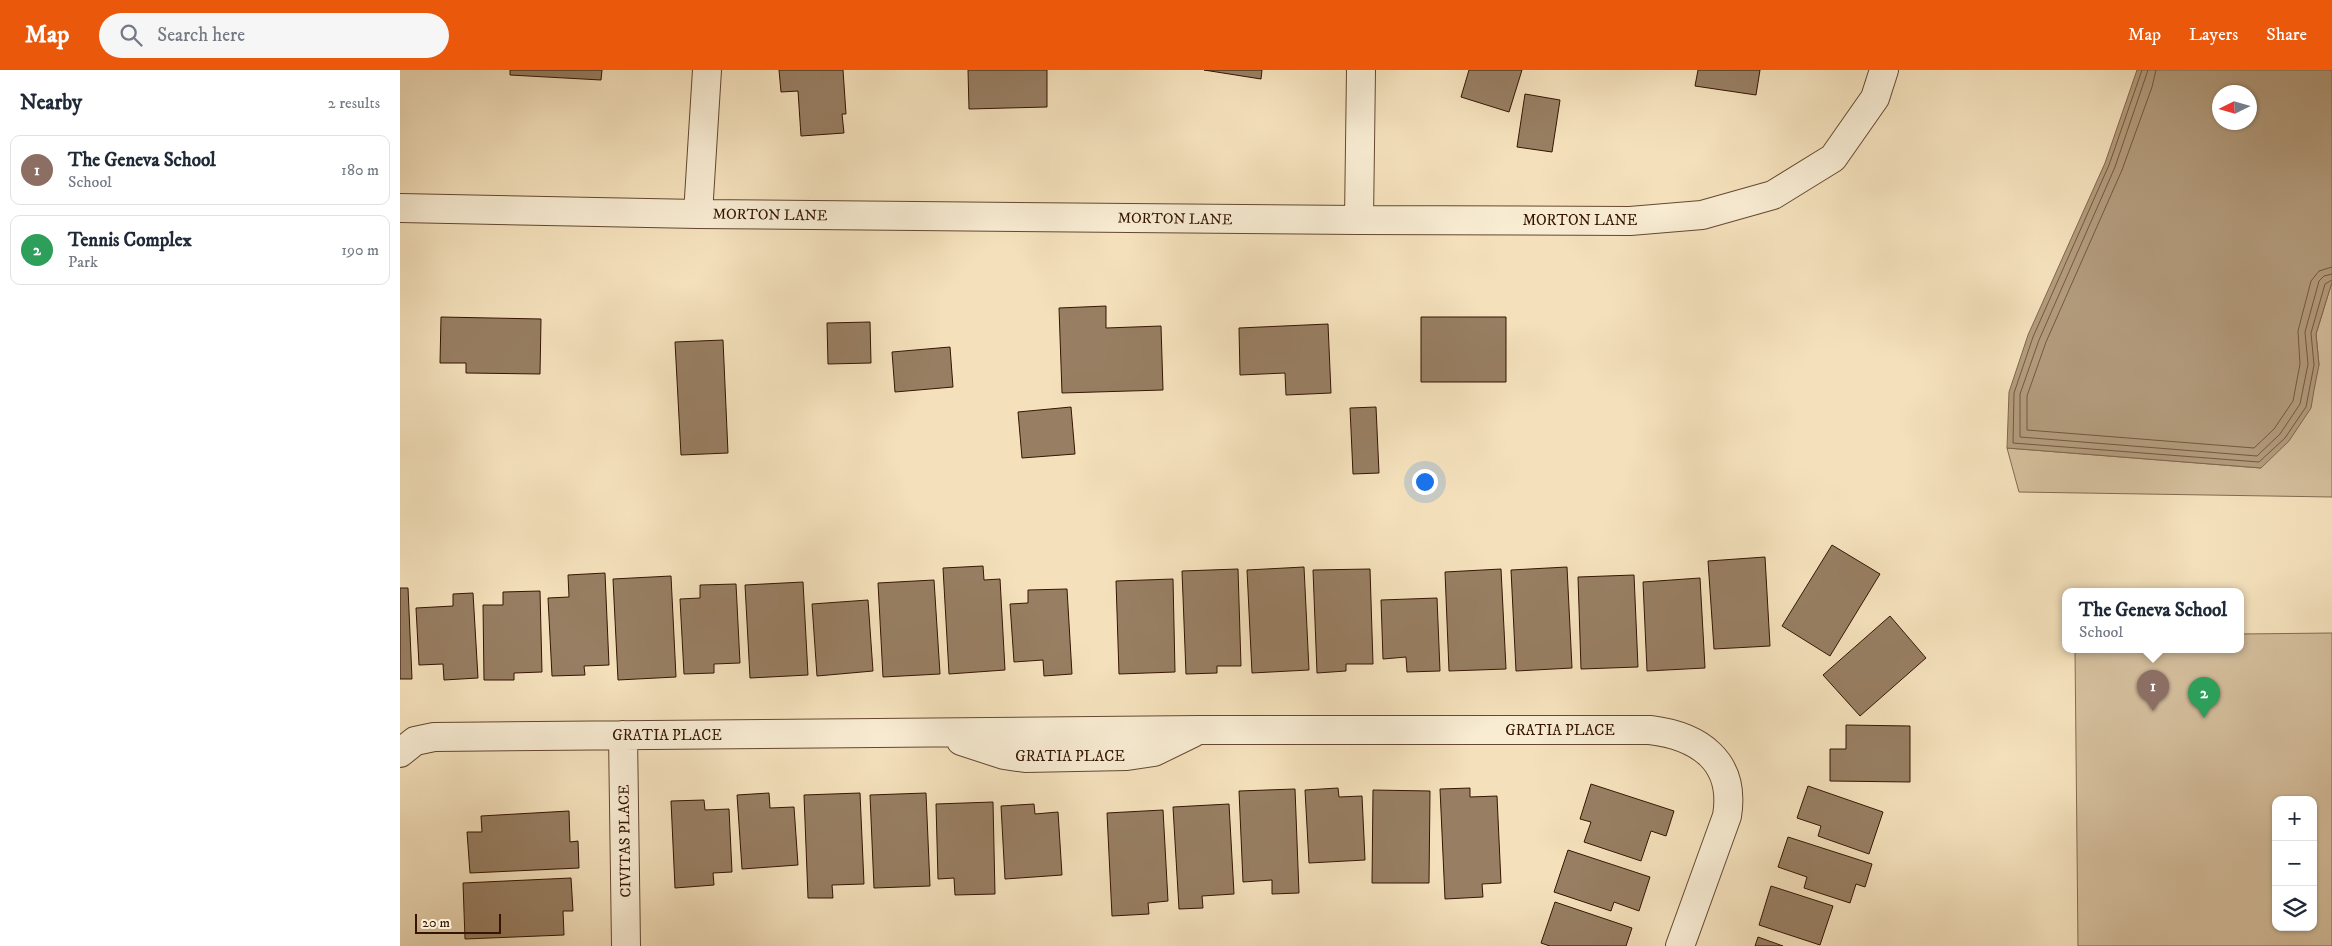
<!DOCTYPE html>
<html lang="en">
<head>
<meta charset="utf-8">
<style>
  :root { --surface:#fff; --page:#f6f6f7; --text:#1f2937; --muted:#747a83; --line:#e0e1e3; --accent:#ea580c }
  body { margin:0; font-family:"IM FELL DW Pica",serif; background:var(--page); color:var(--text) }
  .controls { position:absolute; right:15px; bottom:15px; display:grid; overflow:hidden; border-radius:10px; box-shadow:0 1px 4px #0004 }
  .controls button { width:45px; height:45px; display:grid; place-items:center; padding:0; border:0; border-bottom:1px solid var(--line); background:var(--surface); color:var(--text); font:25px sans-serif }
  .compass { position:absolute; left:1812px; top:15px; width:45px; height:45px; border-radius:50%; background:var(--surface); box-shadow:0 1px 4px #0004; rotate:265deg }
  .scale { position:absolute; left:15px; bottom:12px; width:86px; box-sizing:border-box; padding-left:5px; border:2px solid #351502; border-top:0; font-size:14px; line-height:18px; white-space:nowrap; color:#351502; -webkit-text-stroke:4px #f8ecd3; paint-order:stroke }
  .you { position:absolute; left:1024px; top:411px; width:18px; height:18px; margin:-12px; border:4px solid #fff; border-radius:50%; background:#1a73e8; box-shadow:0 0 0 8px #1a73e833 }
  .badge { display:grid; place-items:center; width:32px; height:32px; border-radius:50%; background:var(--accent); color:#fff; font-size:16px; font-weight:700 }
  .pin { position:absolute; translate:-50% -41px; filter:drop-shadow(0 1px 2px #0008) }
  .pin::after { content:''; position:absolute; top:26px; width:18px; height:15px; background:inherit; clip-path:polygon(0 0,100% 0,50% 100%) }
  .popup { position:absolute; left:1662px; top:518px; width:182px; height:65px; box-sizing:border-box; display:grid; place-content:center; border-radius:10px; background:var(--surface); filter:drop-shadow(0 1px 4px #0005); font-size:16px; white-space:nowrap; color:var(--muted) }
  .popup b { font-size:19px; color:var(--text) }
  .popup::after { content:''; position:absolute; left:50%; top:100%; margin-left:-10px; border:10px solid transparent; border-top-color:var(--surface) }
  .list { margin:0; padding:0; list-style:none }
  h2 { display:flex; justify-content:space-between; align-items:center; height:65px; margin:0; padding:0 20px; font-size:21px }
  h2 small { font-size:16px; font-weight:400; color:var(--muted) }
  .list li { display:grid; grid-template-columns:32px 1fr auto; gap:15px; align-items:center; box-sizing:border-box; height:70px; margin:0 10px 10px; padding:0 10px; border:1px solid var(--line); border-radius:10px }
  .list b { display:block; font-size:19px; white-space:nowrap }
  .list p { margin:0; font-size:16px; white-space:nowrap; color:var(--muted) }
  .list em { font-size:16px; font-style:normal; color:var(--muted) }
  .icon { flex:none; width:28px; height:28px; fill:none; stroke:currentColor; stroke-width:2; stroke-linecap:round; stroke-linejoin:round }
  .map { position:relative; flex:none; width:1932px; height:876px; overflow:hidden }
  header { display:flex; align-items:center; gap:30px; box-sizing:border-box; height:70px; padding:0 25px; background:var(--accent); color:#fff }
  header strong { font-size:24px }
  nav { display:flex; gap:28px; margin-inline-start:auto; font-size:18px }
  .search { width:350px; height:45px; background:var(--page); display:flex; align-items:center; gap:12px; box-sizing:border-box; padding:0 18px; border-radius:28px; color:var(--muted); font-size:19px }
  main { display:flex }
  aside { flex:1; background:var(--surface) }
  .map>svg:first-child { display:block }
  .green { fill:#d4be9c; stroke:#846a4f; fill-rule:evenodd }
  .water { fill:#b39c7d; stroke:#81664c; fill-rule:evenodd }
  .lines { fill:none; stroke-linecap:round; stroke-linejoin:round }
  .shore { stroke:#745840; stroke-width:1 }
  .building { fill:#987f63; stroke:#351502 }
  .minor-casing { stroke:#654830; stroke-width:30 }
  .minor { stroke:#f8ecd3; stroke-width:28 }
  .labels { text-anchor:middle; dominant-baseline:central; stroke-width:4; stroke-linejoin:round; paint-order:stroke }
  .street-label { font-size:15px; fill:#351502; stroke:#f8ecd3 }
</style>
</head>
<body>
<header>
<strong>Map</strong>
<div class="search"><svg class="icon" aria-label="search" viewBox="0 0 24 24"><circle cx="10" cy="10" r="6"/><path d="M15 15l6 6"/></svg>Search here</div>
<nav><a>Map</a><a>Layers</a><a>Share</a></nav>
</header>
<main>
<aside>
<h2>Nearby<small>2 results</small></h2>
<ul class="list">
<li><span class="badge" style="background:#8d6e63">1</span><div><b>The Geneva School</b><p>School</p></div><em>180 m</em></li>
<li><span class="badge" style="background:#2e9e5b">2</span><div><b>Tennis Complex</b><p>Park</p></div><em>190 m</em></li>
</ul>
</aside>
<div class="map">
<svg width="1932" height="876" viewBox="0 0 1932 876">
  <rect width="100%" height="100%" fill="#f4e1bc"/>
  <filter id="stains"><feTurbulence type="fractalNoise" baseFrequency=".004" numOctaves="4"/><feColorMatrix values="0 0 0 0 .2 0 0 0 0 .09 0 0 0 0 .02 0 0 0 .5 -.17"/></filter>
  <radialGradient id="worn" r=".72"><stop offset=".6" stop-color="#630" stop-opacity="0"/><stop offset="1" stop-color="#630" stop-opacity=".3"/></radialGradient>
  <path class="green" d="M1932,212V427L1619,422L1607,378L1861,398L1919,295L1916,264Z
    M1932,563V876H1678L1675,580H1840L1841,564ZM1876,730H1913V857H1876Z"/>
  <path class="water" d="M1737,0H1932V212L1916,264L1919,295L1914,320L1911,338L1889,371L1861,398L1607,378L1609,322L1628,265L1705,93ZM1820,22H1850V52H1820Z"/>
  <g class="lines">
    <path class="shore" d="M1742,0L1709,95L1633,267L1614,323L1613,373L1859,392L1885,368L1906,337L1914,295L1911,263L1925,214L1932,210
      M1748,0L1715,97L1639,270L1620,324V367L1857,386L1880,364L1900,334L1908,294L1905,262L1919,211L1924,206L1932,204
      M1756,0L1752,17L1722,100L1646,272L1627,326V360L1854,378L1874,359L1893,331L1900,294L1898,261L1911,211L1919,201L1932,197"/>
  </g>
  <path class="building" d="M110,0H202L201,10L110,5Z
    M379,0H443L446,44H442L444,63L401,66L398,21L381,22Z
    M568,0H647V37L569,39Z
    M804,0H862L861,9Z
    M1069,0H1122L1109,42L1061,27Z
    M1298,0H1360L1356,25L1295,16Z
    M1125,24L1160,30L1152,82L1117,77Z
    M706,236V258L761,256L763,320L662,323L659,238Z
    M41,247L141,249L140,304L66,303V293H40Z
    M1021,247H1106V312H1021Z
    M470,252L471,293L428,294L427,253Z
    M928,254L931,323L886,325L885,303L840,305L839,258Z
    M323,270L328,383L281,385L275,272Z
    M550,277L553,317L495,322L492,282Z
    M671,337L675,384L622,388L618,342Z
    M976,337L979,403L953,404L950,338Z
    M1432,475L1480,504L1430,586L1382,556Z
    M1365,487L1370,576L1314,579L1308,491Z
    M583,496L584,510L600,509L605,600L549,604L543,498Z
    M904,497L909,600L852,603L847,500Z
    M1167,497L1172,598L1116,601L1111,500Z
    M838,499L841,596H817V603L786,604L782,501Z
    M970,499L973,594H946V601L917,603L913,500Z
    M1101,499L1106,599L1049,601L1045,502Z
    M205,503L209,595L184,596L185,605L152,606L148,528L169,527L168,505Z
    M1234,505L1238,597L1181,599L1178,507Z
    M271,506L276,607L218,610L213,509Z
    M1300,508L1305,598L1247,601L1243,512Z
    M773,509L775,602L719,604L716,511Z
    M534,510L540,604L483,607L478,513Z
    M403,512L408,605L350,608L345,515Z
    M336,514L340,593L314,594V603L284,604L280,529L300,528V515Z
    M0,518H8L12,609H0Z
    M667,519L672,604L644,606L643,590L614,592L610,534L628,533V520Z
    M140,521L142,602L114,603V610H84L83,535H103V522Z
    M73,523L78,608L44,610L43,594L19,595L16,538L53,536V524Z
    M1037,528L1040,601L1007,602L1006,587L983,589L981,530Z
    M468,530L473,601L417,606L412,534Z
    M1490,546L1526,588L1460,646L1423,605Z
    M1446,655L1510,656V712L1430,711V679H1446Z
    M1191,714L1274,741L1266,766L1251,761L1241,791L1184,772L1191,752L1180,749Z
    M1408,716L1483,742L1469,784L1418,766L1421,756L1397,748Z
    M938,718L939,727L962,726L965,790L909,793L905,720Z
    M1070,718V727L1097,726L1101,813L1082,814L1083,827L1045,829L1040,719Z
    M895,719L899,823L872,824V810L843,812L839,721Z
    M973,720L1030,721L1029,813H972Z
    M369,723L370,738L394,737L398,795L342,799L337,725Z
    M460,723L464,814L432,815L433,828H408L404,725Z
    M526,723L530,816L474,818L470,725Z
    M304,730L305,740L329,739L332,802L313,803L314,815L275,818L271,731Z
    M593,732L595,824L555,825L554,808L538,809L536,734Z
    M634,734L635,744L658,742L662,805L605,809L601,736Z
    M829,734L834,824L802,826L803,838L779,839L773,737Z
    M763,740L768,831L748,833L749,844L712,846L707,743Z
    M169,741L170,772L178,771L179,798L70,803L67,762H82L81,746Z
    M1388,767L1472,794L1465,817L1456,814L1450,833L1404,818L1407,807L1378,797Z
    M1168,780L1250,807L1239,841L1214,832L1211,841L1154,822Z
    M171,808L173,841H163L164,865L65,869L63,813Z
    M1371,816L1433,836L1420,875L1359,855Z
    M1155,832L1232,858L1226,876H1150L1141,873Z
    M1358,867L1383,876H1355Z"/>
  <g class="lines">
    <g class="minor-casing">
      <path id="minor" d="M0,138L298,144L959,150L1230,151L1302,145L1373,125L1433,88L1475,28L1484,0
        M298,144L307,0
        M959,150L961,0
        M223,665L226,876
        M561,671L604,685L625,688L727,686L754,682L793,663
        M0,683L15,671L34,667L799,660H1250C1299,666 1336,691 1327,746L1280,876"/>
    </g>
    <use href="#minor" class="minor"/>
  </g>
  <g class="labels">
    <g class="street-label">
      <text transform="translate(370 145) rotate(1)">MORTON LANE</text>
      <text transform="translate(775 149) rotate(1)">MORTON LANE</text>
      <text x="1180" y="150">MORTON LANE</text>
      <text x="1160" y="660">GRATIA PLACE</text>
      <text x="267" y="665">GRATIA PLACE</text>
      <text x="670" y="686">GRATIA PLACE</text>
      <text transform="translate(225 771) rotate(-91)">CIVITAS PLACE</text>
    </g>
  </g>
  <rect width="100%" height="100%" filter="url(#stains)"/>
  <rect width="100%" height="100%" fill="url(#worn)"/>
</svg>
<div class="controls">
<button>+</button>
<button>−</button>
<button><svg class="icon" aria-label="layers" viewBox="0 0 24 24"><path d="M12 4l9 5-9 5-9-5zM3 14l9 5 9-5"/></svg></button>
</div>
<svg class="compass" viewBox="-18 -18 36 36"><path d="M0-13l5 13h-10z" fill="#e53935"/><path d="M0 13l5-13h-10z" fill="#747a83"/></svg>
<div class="scale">20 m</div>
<div class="you"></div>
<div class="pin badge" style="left:1753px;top:641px;background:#8d6e63">1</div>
<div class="popup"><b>The Geneva School</b>School</div>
<div class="pin badge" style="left:1804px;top:648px;background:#2e9e5b">2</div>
</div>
</main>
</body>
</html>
